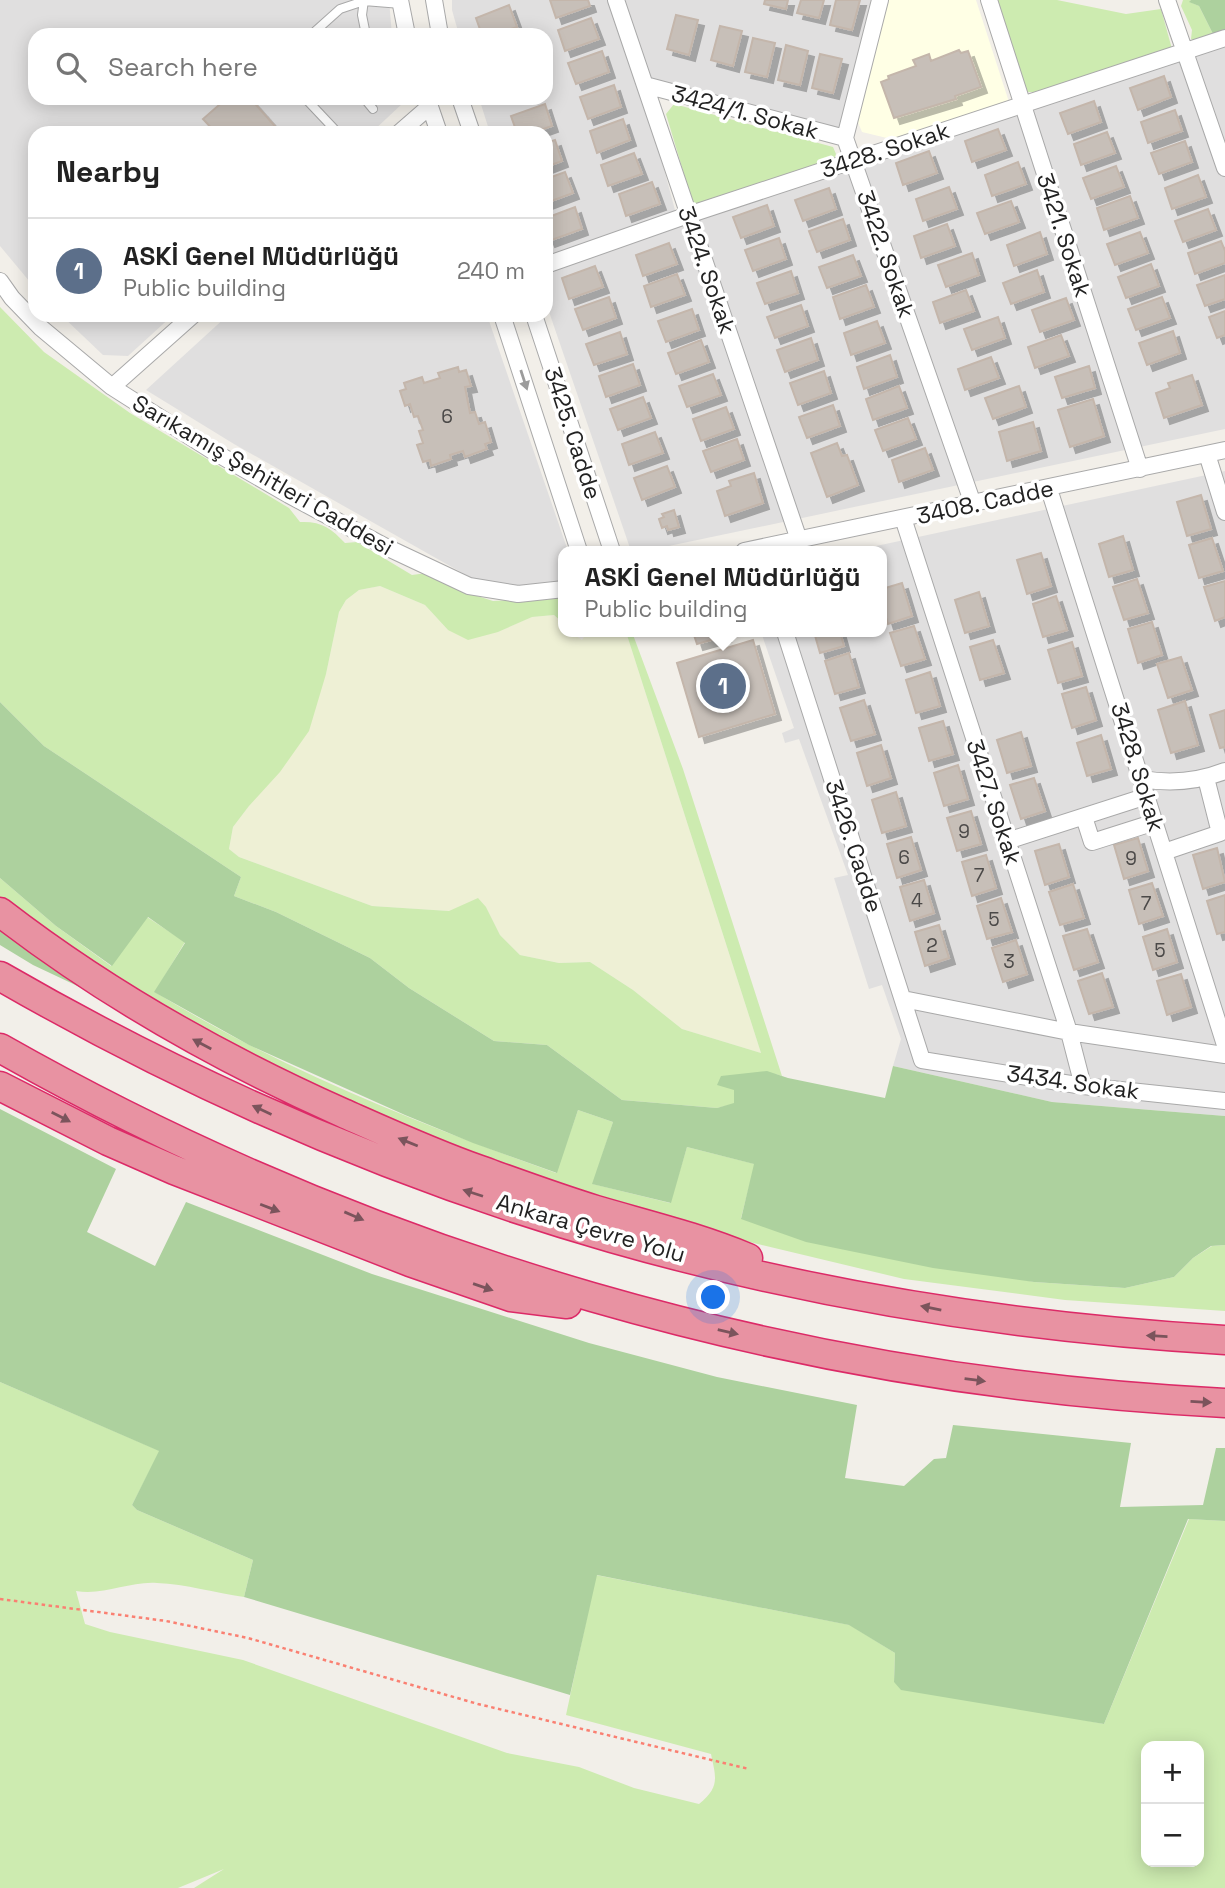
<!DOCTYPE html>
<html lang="en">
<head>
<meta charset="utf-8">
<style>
  :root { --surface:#fff; --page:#f2f2f2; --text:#222; --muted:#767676; --line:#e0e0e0; --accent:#0b8043 }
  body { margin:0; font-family:"Space Grotesk",sans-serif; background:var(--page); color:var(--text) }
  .controls { position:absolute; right:21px; bottom:21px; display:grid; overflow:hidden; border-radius:14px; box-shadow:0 4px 18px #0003 }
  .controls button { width:63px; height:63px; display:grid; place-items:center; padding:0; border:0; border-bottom:2px solid var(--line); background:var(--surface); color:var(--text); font:35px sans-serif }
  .you { position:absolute; left:714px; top:1298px; width:24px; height:24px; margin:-18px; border:5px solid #fff; border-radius:50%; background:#1a73e8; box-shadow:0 0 0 10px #1a73e833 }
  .badge { display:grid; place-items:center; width:46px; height:46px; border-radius:50%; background:var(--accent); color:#fff; font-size:23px; font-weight:700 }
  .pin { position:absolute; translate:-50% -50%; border:4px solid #fff; box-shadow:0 2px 7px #0006 }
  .popup { position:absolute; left:558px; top:546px; width:329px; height:91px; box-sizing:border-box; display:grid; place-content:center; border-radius:14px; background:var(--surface); filter:drop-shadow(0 2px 5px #0005); font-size:23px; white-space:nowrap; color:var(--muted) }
  .popup b { font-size:26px; color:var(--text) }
  .popup::after { content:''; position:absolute; left:50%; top:100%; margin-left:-14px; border:14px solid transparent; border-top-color:var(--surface) }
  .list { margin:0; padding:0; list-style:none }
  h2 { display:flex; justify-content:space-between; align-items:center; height:91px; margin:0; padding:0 28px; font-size:30px }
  h2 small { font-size:23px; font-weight:400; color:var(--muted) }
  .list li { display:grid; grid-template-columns:46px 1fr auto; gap:21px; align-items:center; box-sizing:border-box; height:105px; padding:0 28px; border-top:2px solid var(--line) }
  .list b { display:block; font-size:26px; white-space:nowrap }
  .list p { margin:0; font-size:23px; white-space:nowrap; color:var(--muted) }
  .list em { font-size:23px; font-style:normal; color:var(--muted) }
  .icon { flex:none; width:38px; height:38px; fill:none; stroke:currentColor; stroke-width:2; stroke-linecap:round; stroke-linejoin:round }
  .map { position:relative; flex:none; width:1225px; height:1888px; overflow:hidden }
  .search { position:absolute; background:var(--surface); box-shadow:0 4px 18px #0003; left:28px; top:28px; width:525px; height:77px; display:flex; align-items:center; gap:18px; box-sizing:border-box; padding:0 24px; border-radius:21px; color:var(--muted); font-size:26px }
  .panel { position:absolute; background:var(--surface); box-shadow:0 4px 18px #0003; left:28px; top:126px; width:525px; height:196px; border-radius:21px }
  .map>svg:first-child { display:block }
  .residential { fill:#e0dfdf }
  .education { fill:#ffffe5 }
  .farmland { fill:#eef0d5 }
  .grass { fill:#cdebb0; fill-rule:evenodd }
  .forest { fill:#add19e }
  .building { fill:#c7bfb8; stroke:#c4b6ab; stroke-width:2; filter:url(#shadow) }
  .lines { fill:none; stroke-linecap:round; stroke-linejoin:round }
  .service-casing { stroke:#a9a9a9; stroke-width:10 }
  .minor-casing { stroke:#a9a9a9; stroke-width:18 }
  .motorway-casing { stroke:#dc2a67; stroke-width:31 }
  .path { stroke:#fa8072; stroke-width:2.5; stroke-dasharray:3.5 3.5; stroke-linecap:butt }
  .service { stroke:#fff; stroke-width:8 }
  .minor { stroke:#fff; stroke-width:16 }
  .motorway { stroke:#e892a2; stroke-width:28 }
  .oneway { fill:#9c9c9c }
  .oneway2 { fill:#7b545c }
  .labels { text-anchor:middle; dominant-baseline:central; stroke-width:7; stroke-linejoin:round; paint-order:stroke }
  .number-label { font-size:19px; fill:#4b4948 }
  .street-label { font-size:23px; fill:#222; stroke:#fff }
</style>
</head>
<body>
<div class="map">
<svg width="1225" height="1888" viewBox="0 0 1225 1888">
  <defs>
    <filter id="shadow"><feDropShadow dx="6" dy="6" stdDeviation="0" flood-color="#0004"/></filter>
  </defs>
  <rect width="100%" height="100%" fill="#f2efe9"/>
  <path class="residential" d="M0,0H389L392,35H35V98H404L403,103L371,133H35V288L0,246Z
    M452,0H871L842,120L838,128L652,80L646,102L679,225L1225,44V429L645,551H631L546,303V133H490L479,98H546V35H459L452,10Z
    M61,315H173L128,356L103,355Z
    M228,315H487L568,551H564V577L558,584L513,588L473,579L234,444L146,390Z
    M1225,471V1116L1052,1102L893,1066L901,1039L882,985L869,989L834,878L848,875L799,739L785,743L782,733L794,728L761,632H882V551H853Z"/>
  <path class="education" d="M887,0H976L1009,102L891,139L862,132L857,120Z"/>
  <path class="farmland" d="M380,586L425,605L448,630L498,632L531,617L554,615L564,624V632H571L582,640L587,632H626L761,1053L682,1029L633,990L590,962L559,963L520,955L500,935L486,907L449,911L372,906L239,857L229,849L233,827L249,806L326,674L339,612L346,600L359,590Z"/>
  <path class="grass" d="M997,0H1057L1126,14L1161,9L1172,49L1036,92H1025Z
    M1183,0H1191L1190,2L1199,6L1213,34L1197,42L1191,39L1192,30L1181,6Z
    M674,104L833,147L836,154L834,159L698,205L692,201L666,114Z
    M0,307L44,352L130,413L289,508L300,522C321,521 331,528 345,543L357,542L412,575L427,573L468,593L493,601L564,597V624L554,615L532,617L498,632L468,640L448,630L425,605L380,586L359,590L346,600L339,612L326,674L309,731L280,772L249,806L233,827L229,849L239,857L372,906L449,911L478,898L486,907L500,935L520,955L559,963L590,962L633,990L682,1029L761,1053L626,632H632L683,769L782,1076C756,1068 736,1074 734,1104L717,1108L622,1100L547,1045L494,1041L409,988L370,958L276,912L234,896L241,877L44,746L0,702Z
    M0,878L56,926L111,966L147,917L185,942L155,992C280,1069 419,1124 556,1173L578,1110L613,1122L593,1184L670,1203L687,1147L755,1164L741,1218L1034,1282L1125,1288L1174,1277L1193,1258L1212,1246L1225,1245V1311L1065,1300L904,1279L737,1239L501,1167L235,1054L40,930L0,897Z
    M0,1382L160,1451L132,1505L137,1510L253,1560L244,1597C215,1593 186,1584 157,1583C130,1581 103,1596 76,1591L85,1624L110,1632L243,1660L507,1753L579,1767L634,1788L699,1804C720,1787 716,1778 711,1754L566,1715L596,1575L850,1625L895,1653L894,1682L1104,1724L1189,1519L1225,1521V1888H194L224,1869L178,1888H0ZM1146,1746H1199V1862H1146Z"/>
  <path class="forest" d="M1191,0H1225V31L1213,34L1199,6L1189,2Z
    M0,702L44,746L241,877L234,896L276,912L370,958L409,988L494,1041L547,1045L622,1100L717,1108L734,1103V1090L717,1085L721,1076L767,1071L788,1078L885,1098L893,1066L1052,1102L1225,1116V1245L1211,1246L1193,1258L1174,1277L1125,1288L1034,1282L933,1268L806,1242L741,1219L754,1164L687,1147L671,1203L592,1184L613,1122L578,1110L557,1173L473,1143L405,1115L249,1045L154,992L185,943L148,917L112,966L56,926L0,878Z
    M0,927L86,990L33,965L0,945Z
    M0,1109L116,1169L87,1232L155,1266L186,1202L372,1274L589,1343L717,1377L857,1405L845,1478L904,1486L934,1459L946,1458L953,1425L1131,1443L1120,1507L1203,1505L1216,1448H1225V1521L1188,1519L1104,1724L901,1690L894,1682L895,1653L849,1625L597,1575L570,1695L244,1597L253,1560L137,1510L132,1505L159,1451L0,1382Z"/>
  <path class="building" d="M550,0H588L590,6L556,18Z
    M765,0H788L786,9L764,4Z
    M801,0H824L819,18L797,13Z
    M836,0H860L852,30L830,25Z
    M509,5L517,27L494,35H482L476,18Z
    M676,15L698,20L689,55L667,49Z
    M591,18L599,39L565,51L558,30Z
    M720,26L742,31L733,66L711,60Z
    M753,38L775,43L767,77L745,72Z
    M786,45L808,51L800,85L778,80Z
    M959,50L961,53L968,51L981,87L955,96L956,99L894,118L881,82L889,79L888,76L916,66L913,60L929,54L931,61Z
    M602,51L609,72L576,84L568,63Z
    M820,54L842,59L833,93L812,88Z
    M1164,76L1171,97L1138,110L1130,88Z
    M614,85L621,107L588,119L580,97Z
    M227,98H250L281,133H216L203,119Z
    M1094,101L1101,122L1068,134L1060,113Z
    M545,104L552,126L532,133H517L511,116Z
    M1175,110L1182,131L1148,143L1141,122Z
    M623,119L630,140L597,153L590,131Z
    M998,129L1006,150L972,162L965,141Z
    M1107,132L1115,153L1081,165L1074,144Z
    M555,140L562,161L546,167V143Z
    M1185,141L1192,162L1159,174L1151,153Z
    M929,151L937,173L903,185L896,163Z
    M634,153L642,174L608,186L601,165Z
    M1018,162L1026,184L992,196L985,175Z
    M1116,166L1124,187L1091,199L1083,178Z
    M565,172L573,193L546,203V179Z
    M1198,175L1206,197L1172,209L1165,188Z
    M652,182L660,204L626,216L619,194Z
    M949,187L957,209L923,221L916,199Z
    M829,188L836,209L803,221L795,200Z
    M1130,196L1138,218L1104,230L1097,208Z
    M1011,201L1019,222L985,234L977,213Z
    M767,205L774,226L741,238L733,217Z
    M575,207L582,229L549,241L546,233V218Z
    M1208,209L1216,230L1183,242L1175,221Z
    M843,219L850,240L817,252L809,231Z
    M947,224L955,246L921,258L914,236Z
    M1040,232L1047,254L1014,266L1007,245Z
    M1140,232L1148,253L1115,265L1107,244Z
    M779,238L786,259L753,271L745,250Z
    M1221,241L1225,251V263L1195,274L1188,253Z
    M669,243L677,264L643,276L636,255Z
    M972,253L979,275L946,287L938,265Z
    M853,255L861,276L827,288L819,267Z
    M1151,264L1159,286L1126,298L1118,277Z
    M595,266L603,287L569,299L562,278Z
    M1037,270L1044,292L1011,304L1003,283Z
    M791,271L798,293L765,304L757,283Z
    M677,274L685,295L651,307L644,286Z
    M1225,275V299L1205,306L1197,285Z
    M866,285L874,307L840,319L833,297Z
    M966,290L974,311L940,323L933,302Z
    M609,297L616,318L583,330L575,309Z
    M1162,297L1170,318L1136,330L1128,309Z
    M1066,298L1074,320L1040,332L1032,310Z
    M801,305L808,326L775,338L767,317Z
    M692,309L699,330L666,342L658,321Z
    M1225,311V335L1217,338L1209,317Z
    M998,317L1005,338L972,350L964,329Z
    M877,321L885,343L851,355L844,333Z
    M1173,331L1180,353L1147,365L1139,343Z
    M620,332L627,354L594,365L586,344Z
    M1061,335L1069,356L1035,368L1028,347Z
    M811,338L818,360L785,372L777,350Z
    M701,340L709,362L676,374L668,353Z
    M890,355L897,377L864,389L857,367Z
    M991,357L999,378L965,390L958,369Z
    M633,364L640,385L606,397L599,376Z
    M1089,366L1095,388L1062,398L1055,377Z
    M458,367L459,372L466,370L471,386L465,387L470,413L475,412L479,424L485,422L491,442L485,444L487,449L465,457L463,451L450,455L451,459L431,466L430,460L423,462L417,445L423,443L419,431L423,430L418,416L414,417L410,404L405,406L400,391L406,389L404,383L422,377L424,383L440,378L438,373Z
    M824,371L831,393L798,405L790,383Z
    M713,374L721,395L687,407L679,386Z
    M1192,375L1202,405L1164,418L1156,393L1170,388L1168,383Z
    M899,386L907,408L873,420L866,399Z
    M1019,386L1026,407L993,419L985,398Z
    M643,397L651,418L618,430L610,409Z
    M1093,399L1104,436L1070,447L1058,410Z
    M833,405L840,426L807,438L799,417Z
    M726,407L734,429L701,441L693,419Z
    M908,418L916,439L883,451L875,430Z
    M1033,422L1041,451L1007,461L999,432Z
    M655,432L663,453L629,465L622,444Z
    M737,439L744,460L711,472L703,451Z
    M837,443L842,456L847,455L858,485L827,497L811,453Z
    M925,448L933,470L899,482L892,460Z
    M667,466L675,487L642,500L634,478Z
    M754,473L763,503L725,516L717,491L731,486L729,481Z
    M1201,495L1211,529L1187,536L1177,502Z
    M674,510L679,527L668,530L667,526L662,528L659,519L664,517L662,514Z
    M1123,536L1133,570L1109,577L1099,544Z
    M1212,538L1223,571L1199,578L1189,545Z
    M1041,553L1051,586L1027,594L1017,560Z
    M1137,579L1148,613L1124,620L1113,587Z
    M1225,581V617L1215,621L1204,587Z
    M902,583L912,616L888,624L882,604V589Z
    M979,592L989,626L965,633L955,600Z
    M1056,596L1067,630L1043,637L1033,604Z
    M1152,622L1162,655L1138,663L1128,629Z
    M914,626L925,659L901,666L890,633Z
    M693,632H723L725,636L697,644Z
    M814,632H840L844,646L820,653Z
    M753,640L775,714L699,737L677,663Z
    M993,640L1004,673L980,680L970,647Z
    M1072,642L1082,676L1058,683L1048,650Z
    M849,653L859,687L835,694L825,661Z
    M1181,657L1192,690L1168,698L1157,664Z
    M930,672L940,706L916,713L906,680Z
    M1086,687L1096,720L1072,728L1062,694Z
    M864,700L875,734L851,741L840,708Z
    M1185,701L1198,745L1171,753L1158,710Z
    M1225,710V747L1220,748L1210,715Z
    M943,721L953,754L929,761L919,728Z
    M1021,732L1031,766L1007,773L997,740Z
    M1101,735L1111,769L1087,776L1077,743Z
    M881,745L891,778L867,786L857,753Z
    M958,765L968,799L944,806L934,773Z
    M1034,778L1045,811L1021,819L1010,785Z
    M896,792L906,826L882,833L872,800Z
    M971,811L981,844L957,851L947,818Z
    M911,837L921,870L897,878L887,844Z
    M1138,838L1148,871L1124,879L1114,845Z
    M1059,844L1069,877L1045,885L1035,851Z
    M1217,848L1225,882L1203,889L1193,855Z
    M986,855L996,888L972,896L962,862Z
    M924,880L934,913L910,921L900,887Z
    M1152,883L1163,916L1139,924L1129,890Z
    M1073,884L1084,918L1060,925L1049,892Z
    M1225,895V932L1217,934L1207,901Z
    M1001,898L1012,932L987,939L977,906Z
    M939,925L949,958L925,966L915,932Z
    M1087,929L1098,962L1074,970L1063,936Z
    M1167,929L1177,962L1153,970L1143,937Z
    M1016,940L1027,974L1003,982L992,948Z
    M1102,973L1113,1007L1089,1014L1078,981Z
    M1181,974L1191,1007L1167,1015L1157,981Z"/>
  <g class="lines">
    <g class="service-casing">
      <path id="service" d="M364,0L362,15L366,35
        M311,35L340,9L364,1L401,4
        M305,98L338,133
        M364,98L373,109"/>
    </g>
    <g class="minor-casing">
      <path id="minor" d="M400,0L407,35
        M434,0L440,35
        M616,0L799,540
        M880,0L845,138L973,504
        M989,0L1140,469
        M1167,0L1225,168
        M645,85L845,138
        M427,98L439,133
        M460,98L472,133
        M399,133L430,106
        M546,265L688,215L1225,38
        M0,281L12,298L40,327L112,387L211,450L289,495L384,546L469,586L518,594L564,589
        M502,315L579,551
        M534,315L612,551
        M112,387L193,315
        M1207,454L1225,512
        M1049,489L1225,1045
        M903,518L1069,1032L1083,1086
        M744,551L1225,450
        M785,632L922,1060L1083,1086L1225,1101
        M1142,779C1171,784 1197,782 1225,771
        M1084,817L1092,842L1155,822
        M1007,841L1147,796
        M1164,852L1220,833L1206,778
        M903,999L1069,1032L1225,1055"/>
    </g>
    <g class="motorway-casing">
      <path id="motorway" d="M0,912C105,993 222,1059 343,1113C388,1133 434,1154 480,1170C519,1184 557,1198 596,1210C647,1225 698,1237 748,1258
        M0,976C192,1087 399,1177 612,1238C811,1295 1019,1328 1225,1340
        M0,1048C373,1260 798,1382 1225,1403
        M0,1086L108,1141L174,1170L410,1262L511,1297L567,1304"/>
    </g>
    <path class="path" d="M0,1599L166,1621L248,1638L478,1704L749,1769"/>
    <use href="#service" class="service"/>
    <use href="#minor" class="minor"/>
    <use href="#motorway" class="motorway"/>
  </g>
  <defs><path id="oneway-solid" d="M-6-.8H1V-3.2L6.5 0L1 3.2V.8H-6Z" transform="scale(1.75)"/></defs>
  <use class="oneway" href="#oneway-solid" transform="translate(524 380) rotate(72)"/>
  <g class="oneway2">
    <use href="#oneway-solid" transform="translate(202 1044) rotate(-152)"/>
    <use href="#oneway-solid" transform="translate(262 1110) rotate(-155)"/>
    <use href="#oneway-solid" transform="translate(61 1117) rotate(27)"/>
    <use href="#oneway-solid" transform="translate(408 1142) rotate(-158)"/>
    <use href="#oneway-solid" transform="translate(473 1193) rotate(-162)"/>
    <use href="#oneway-solid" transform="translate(270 1208) rotate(21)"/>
    <use href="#oneway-solid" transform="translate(354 1216) rotate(23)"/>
    <use href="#oneway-solid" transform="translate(483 1287) rotate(19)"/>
    <use href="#oneway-solid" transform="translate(931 1308) rotate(-169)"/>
    <use href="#oneway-solid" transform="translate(728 1332) rotate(13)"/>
    <use href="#oneway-solid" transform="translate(1157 1336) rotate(-177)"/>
    <use href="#oneway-solid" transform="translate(975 1380) rotate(7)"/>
    <use href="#oneway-solid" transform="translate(1201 1402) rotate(3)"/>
  </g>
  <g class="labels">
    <g class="number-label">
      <text x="447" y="416">6</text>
      <text x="964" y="831">9</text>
      <text x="904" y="857">6</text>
      <text x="1131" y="858">9</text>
      <text x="979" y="875">7</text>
      <text x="917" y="900">4</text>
      <text x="1146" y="903">7</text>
      <text x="994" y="919">5</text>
      <text x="932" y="945">2</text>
      <text x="1160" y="950">5</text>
      <text x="1009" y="961">3</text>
    </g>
    <g class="street-label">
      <text transform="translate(745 112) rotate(15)">3424/1. Sokak</text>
      <text transform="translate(885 150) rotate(-18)">3428. Sokak</text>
      <text transform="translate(1064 235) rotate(72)">3421. Sokak</text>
      <text transform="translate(886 254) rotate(71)">3422. Sokak</text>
      <text transform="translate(707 270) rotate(71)">3424. Sokak</text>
      <text transform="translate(573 433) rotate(72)">3425. Cadde</text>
      <text transform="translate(263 475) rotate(30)">Sarıkamış Şehitleri Caddesi</text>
      <text transform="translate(985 502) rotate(-12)">3408. Cadde</text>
      <text transform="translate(1138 767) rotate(73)">3428. Sokak</text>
      <text transform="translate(994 802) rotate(72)">3427. Sokak</text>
      <text transform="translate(854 846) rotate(72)">3426. Cadde</text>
      <text transform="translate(1073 1082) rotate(8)">3434. Sokak</text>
      <text transform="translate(591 1228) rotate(16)">Ankara Çevre Yolu</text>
    </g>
  </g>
</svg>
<div class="controls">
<button>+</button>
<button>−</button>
</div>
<div class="you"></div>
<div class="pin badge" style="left:723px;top:686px;background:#5c6f8a">1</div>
<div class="popup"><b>ASKİ Genel Müdürlüğü</b>Public building</div>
<div class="search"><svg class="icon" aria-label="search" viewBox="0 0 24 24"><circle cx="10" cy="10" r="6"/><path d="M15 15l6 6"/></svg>Search here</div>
<section class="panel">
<h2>Nearby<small></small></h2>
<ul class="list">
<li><span class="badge" style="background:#5c6f8a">1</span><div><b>ASKİ Genel Müdürlüğü</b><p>Public building</p></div><em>240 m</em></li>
</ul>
</section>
</div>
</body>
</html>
